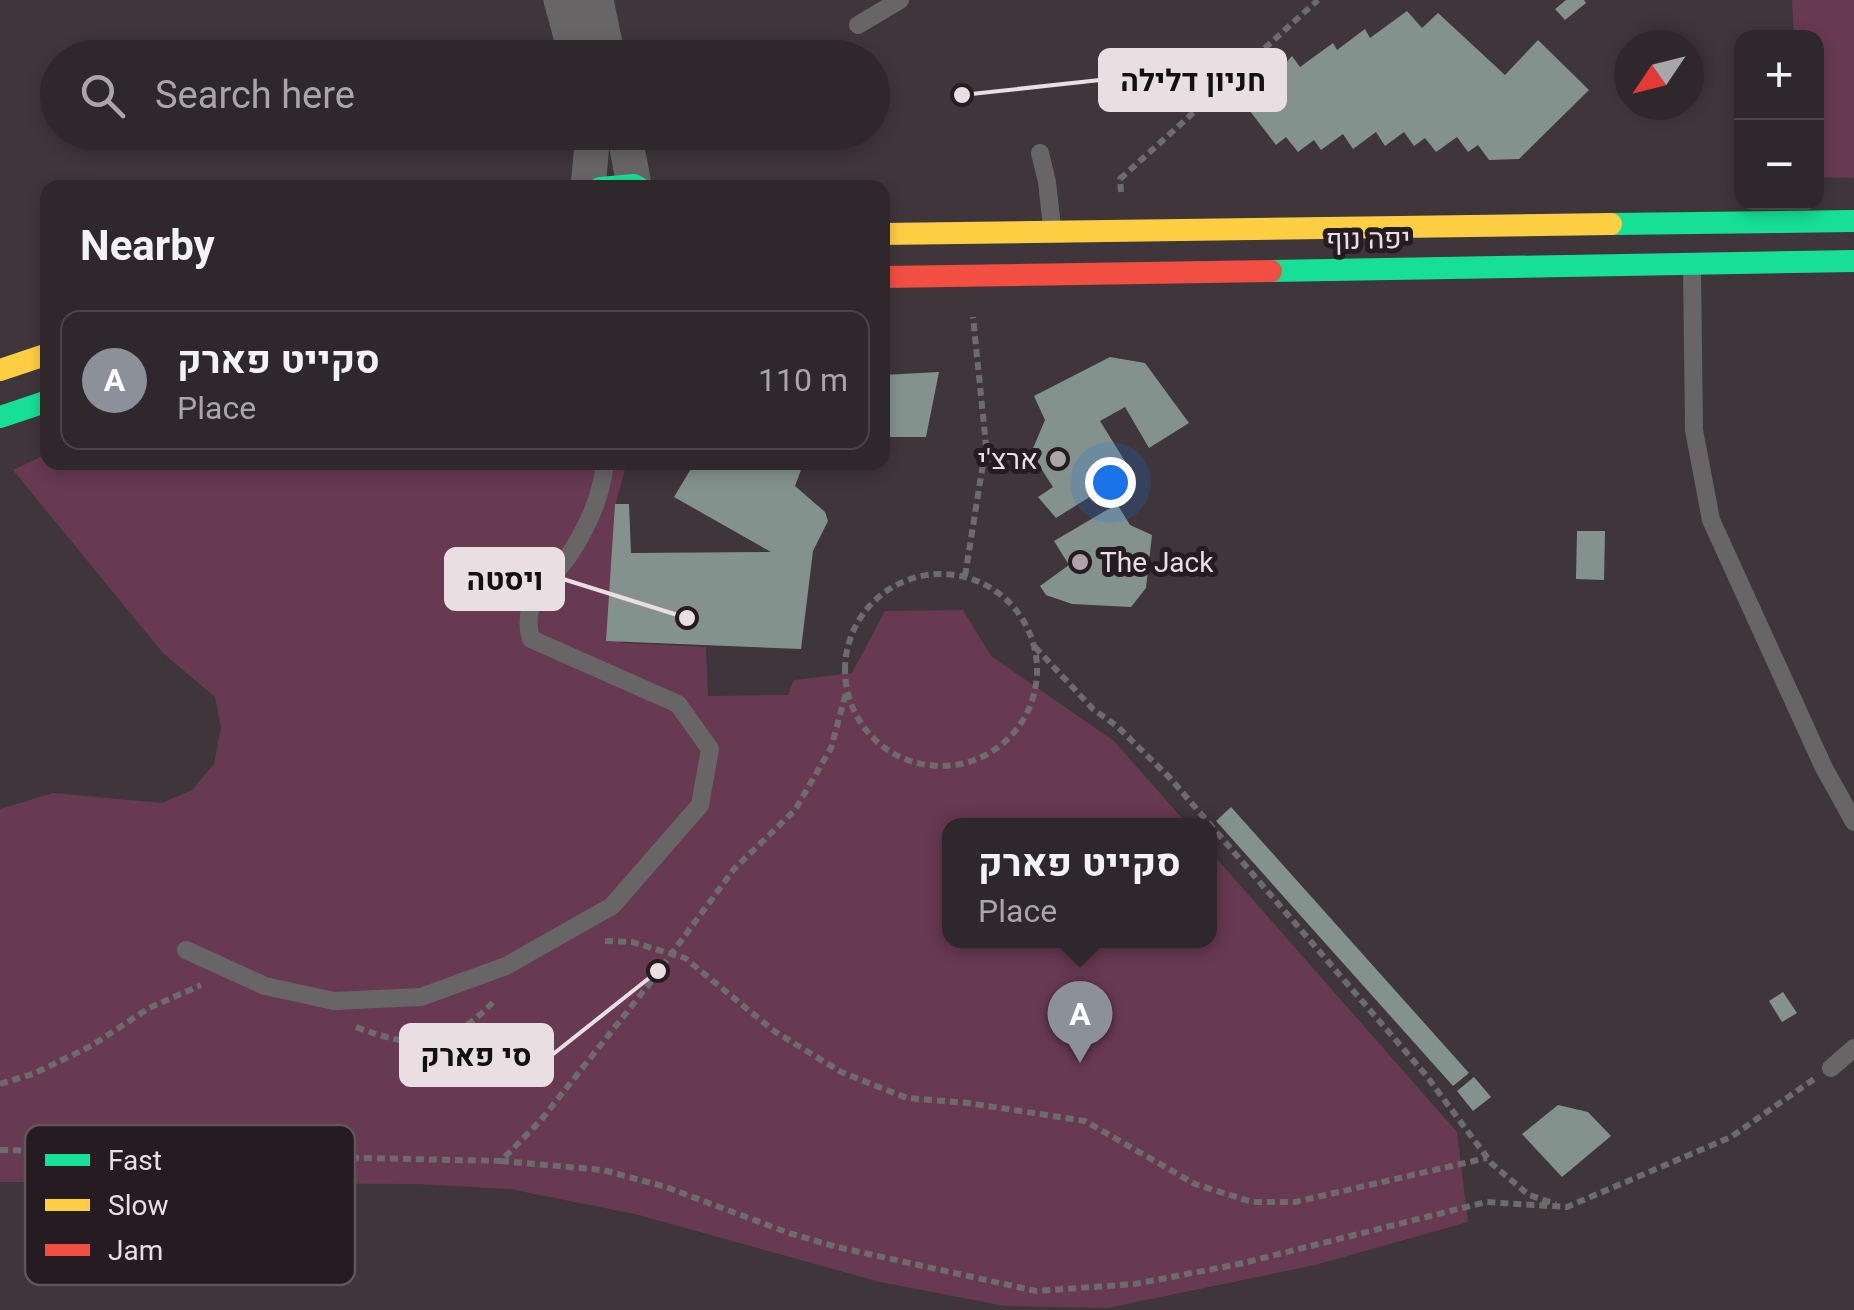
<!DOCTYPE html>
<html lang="en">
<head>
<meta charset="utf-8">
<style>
  :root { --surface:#2e282c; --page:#363034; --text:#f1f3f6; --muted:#a7a6a9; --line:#494448; --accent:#8c9099 }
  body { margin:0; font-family:Roboto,Heebo,sans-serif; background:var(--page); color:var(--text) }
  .controls { position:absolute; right:30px; top:30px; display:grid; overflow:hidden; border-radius:20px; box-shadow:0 5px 15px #0003 }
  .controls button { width:90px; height:90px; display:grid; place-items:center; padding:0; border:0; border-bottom:2px solid var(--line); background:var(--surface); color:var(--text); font:50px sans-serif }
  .compass { position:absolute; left:1614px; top:30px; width:90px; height:90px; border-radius:50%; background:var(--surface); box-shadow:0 5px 15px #0003; rotate:235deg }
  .you { position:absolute; left:1110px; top:482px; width:35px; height:35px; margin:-25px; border:8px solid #fff; border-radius:50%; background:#1a73e8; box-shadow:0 0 0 15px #1a73e833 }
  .badge { display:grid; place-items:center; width:65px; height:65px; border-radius:50%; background:var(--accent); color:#fff; font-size:32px; font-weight:700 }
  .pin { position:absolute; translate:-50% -82px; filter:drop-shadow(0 2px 5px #0008) }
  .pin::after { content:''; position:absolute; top:52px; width:35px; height:30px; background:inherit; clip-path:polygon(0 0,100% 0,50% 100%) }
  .popup { position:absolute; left:942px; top:818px; width:275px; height:130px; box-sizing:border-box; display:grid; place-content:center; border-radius:20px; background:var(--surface); filter:drop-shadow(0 2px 8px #0005); font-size:32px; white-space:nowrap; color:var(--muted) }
  .popup b { font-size:38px; color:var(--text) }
  .popup::after { content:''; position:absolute; left:50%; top:100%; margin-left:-20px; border:20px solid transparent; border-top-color:var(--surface) }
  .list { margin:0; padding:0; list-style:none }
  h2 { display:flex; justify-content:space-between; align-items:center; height:130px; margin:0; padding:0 40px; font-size:42px }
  h2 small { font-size:32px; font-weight:400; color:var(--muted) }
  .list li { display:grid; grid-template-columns:65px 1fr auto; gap:30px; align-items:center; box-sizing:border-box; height:140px; margin:0 20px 20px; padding:0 20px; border:2px solid var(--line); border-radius:20px }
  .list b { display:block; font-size:38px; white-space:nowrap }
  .list p { margin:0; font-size:32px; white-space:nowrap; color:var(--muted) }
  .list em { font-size:32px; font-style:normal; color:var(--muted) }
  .icon { flex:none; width:55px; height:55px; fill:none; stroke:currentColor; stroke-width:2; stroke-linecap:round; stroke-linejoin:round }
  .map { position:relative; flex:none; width:1854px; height:1310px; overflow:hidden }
  .search { position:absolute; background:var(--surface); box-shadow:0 5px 15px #0003; left:40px; top:40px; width:850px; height:110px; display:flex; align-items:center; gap:25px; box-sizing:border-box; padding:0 35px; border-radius:55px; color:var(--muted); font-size:38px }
  .panel { position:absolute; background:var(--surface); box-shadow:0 5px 15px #0003; left:40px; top:180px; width:850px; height:290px; border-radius:20px }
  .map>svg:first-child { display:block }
  .green { fill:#683a52 }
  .building { fill:#84928d }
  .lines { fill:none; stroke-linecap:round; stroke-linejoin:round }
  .path { stroke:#6e6b6c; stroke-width:6; stroke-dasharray:8 5; stroke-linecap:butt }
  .lane { stroke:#686566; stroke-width:18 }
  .street { stroke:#686566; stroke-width:35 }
  .fast { stroke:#16e098; stroke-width:22 }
  .slow { stroke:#ffcf43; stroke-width:22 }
  .jam { stroke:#f24e42; stroke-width:22 }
  .poi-dot { fill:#ada4a8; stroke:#241c20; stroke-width:4 }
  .labels { text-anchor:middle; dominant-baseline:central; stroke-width:10; stroke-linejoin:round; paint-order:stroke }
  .street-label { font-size:28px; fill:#e9dfe3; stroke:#241c20 }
  .poi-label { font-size:28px; fill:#e9dfe3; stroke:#241c20; text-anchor:end }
  .key { fill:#241c20; stroke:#5f565a; stroke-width:2.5 }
  .key-label { font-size:28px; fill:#e9dfe3 }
  .leader { fill:none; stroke:#e9dfe3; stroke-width:4 }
  .callout-dot { fill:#e9dfe3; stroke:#241c20; stroke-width:4 }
  .callout { fill:#e9dfe3; stroke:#e9dfe3; stroke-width:4 }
  .callout-label { font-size:30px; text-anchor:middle; font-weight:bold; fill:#111 }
</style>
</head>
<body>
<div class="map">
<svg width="1854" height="1310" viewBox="0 0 1854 1310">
  <rect width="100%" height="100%" fill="#3e363a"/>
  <path class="green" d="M1792,0H1854V178L1817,177L1816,38L1794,37Z
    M47,454L48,462H627L615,506L610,632L622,643L706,647L708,696L788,695L794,680L852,673L885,611L963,610L991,656L1114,741L1188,825L950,826V940H1210V851L1457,1132L1468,1222L1315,1265L1107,1308L1005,1306L880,1282L635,1214L510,1189L417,1184L0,1182V809L53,793L162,803L192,790L214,764L221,727L215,697L163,653L13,470Z"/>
  <path class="building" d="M1566,0H1584L1586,3L1565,20L1555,9Z
    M1407,11L1422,28L1438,13L1505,75L1538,40L1589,90L1519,159L1489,160L1478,145L1468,152L1457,137L1436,152L1425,138L1414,146L1404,132L1385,146L1376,132L1353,149L1343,134L1321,150L1314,140L1298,152L1286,137L1276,145L1246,106L1292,56L1300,67L1333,43L1337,50L1365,29L1370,38Z
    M1110,357L1145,363L1189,423L1149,448L1125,407L1100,421L1131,471L1056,518L1038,497L1053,487L1031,453L1045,420L1034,396Z
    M939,372L926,437H882V375Z
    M695,462H804L795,486L825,512L828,521L813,551L801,649L606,641L615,504H629L631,553L771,552L674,497Z
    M1117,504L1130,525L1152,535L1146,588L1131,607L1072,604L1046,595L1040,586L1069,565L1054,541Z
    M1577,531H1605L1604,580L1576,579Z
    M1231,807L1469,1073L1453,1086L1216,821Z
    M1783,992L1797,1013L1782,1022L1769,1001Z
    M1474,1077L1491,1097L1473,1111L1457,1091Z
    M1558,1105L1588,1112L1611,1136L1562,1177L1522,1134Z"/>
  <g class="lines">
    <path class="path" d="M1121,192L1120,179L1318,0
      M845 670a96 96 0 1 1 192 0a96 96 0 1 1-192 0Z
      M965,576L986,445L973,317
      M1035,647L1093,709L1118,727L1170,778L1425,1074L1492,1164L1529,1195L1556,1204
      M605,941L632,942L685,958L774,1031L841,1072L907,1098L968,1103L1085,1121L1195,1184L1252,1202H1295L1487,1158
      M356,1027C419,1051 450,1048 496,999
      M0,1084L33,1074L91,1046L149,1008L201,985
      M0,1150L501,1161L541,1120L650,983L734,869L795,810L831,748L846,693
      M501,1161L603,1170L666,1187L789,1233L837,1247L1036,1291L1135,1284L1239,1264L1486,1202L1567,1207L1731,1137L1814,1079"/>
    <path class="lane" d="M858,25L900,0
      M1040,153L1047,182L1052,227
      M1692,267L1694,430L1711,520L1824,768L1854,822
      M186,950L265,986L334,1001L421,997L506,966L612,906L700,805L710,749L678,704L531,639C519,598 552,582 572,551C589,523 602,495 605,462
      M1831,1068L1854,1048"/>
    <path class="street" d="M561,0L577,58
      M596,0L608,58
      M624,132L634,185
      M588,188L593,132"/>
    <path class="fast" d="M600,188L634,185L639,188
      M1611,224L1854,221
      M1271,271L1854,261
      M0,417L48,401"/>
    <path class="slow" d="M882,234L1611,224
      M0,370L48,354"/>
    <path class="jam" d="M882,277L1271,271"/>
  </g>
  <g class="poi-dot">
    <circle cx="1058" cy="459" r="10"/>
    <circle cx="1080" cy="562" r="10"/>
  </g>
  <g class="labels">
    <g class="street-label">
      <text transform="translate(1368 239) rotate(-1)">יפה נוף</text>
    </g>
    <g class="poi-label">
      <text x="1038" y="459">ארצ'י</text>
      <text x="1100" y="562" text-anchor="start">The Jack</text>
    </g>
  </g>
  <rect x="25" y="1125" width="330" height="160" rx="15" class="key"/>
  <rect x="45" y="1154" width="45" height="12" fill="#16e098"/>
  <rect x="45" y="1199" width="45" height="12" fill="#ffcf43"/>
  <rect x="45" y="1244" width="45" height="12" fill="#f24e42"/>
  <g class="key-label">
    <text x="108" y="1170">Fast</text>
    <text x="108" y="1215">Slow</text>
    <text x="108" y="1260">Jam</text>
  </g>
  <path class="leader" d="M962 95L1100 80M687 618L563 579M658 971L552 1055"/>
  <g class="callout-dot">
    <circle cx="962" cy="95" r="10"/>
    <circle cx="687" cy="618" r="10"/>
    <circle cx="658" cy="971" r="10"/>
  </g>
  <g class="callout">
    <rect x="1100" y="50" width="185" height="60" rx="10"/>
    <rect x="446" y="549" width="117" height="60" rx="10"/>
    <rect x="401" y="1025" width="151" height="60" rx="10"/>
  </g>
  <g class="callout-label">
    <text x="1193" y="91">חניון דלילה</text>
    <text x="505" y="590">ויסטה</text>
    <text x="476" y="1066">סי פארק</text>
  </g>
</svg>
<div class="controls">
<button>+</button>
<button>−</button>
</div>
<svg class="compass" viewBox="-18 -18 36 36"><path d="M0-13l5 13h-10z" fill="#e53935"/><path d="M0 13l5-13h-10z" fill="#a7a6a9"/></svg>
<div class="you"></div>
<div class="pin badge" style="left:1080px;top:1063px">A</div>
<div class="popup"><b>סקייט פארק</b>Place</div>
<div class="search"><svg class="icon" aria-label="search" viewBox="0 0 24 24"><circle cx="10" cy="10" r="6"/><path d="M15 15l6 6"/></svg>Search here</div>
<section class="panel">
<h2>Nearby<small></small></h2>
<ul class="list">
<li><span class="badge">A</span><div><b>סקייט פארק</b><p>Place</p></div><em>110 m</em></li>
</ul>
</section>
</div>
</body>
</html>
